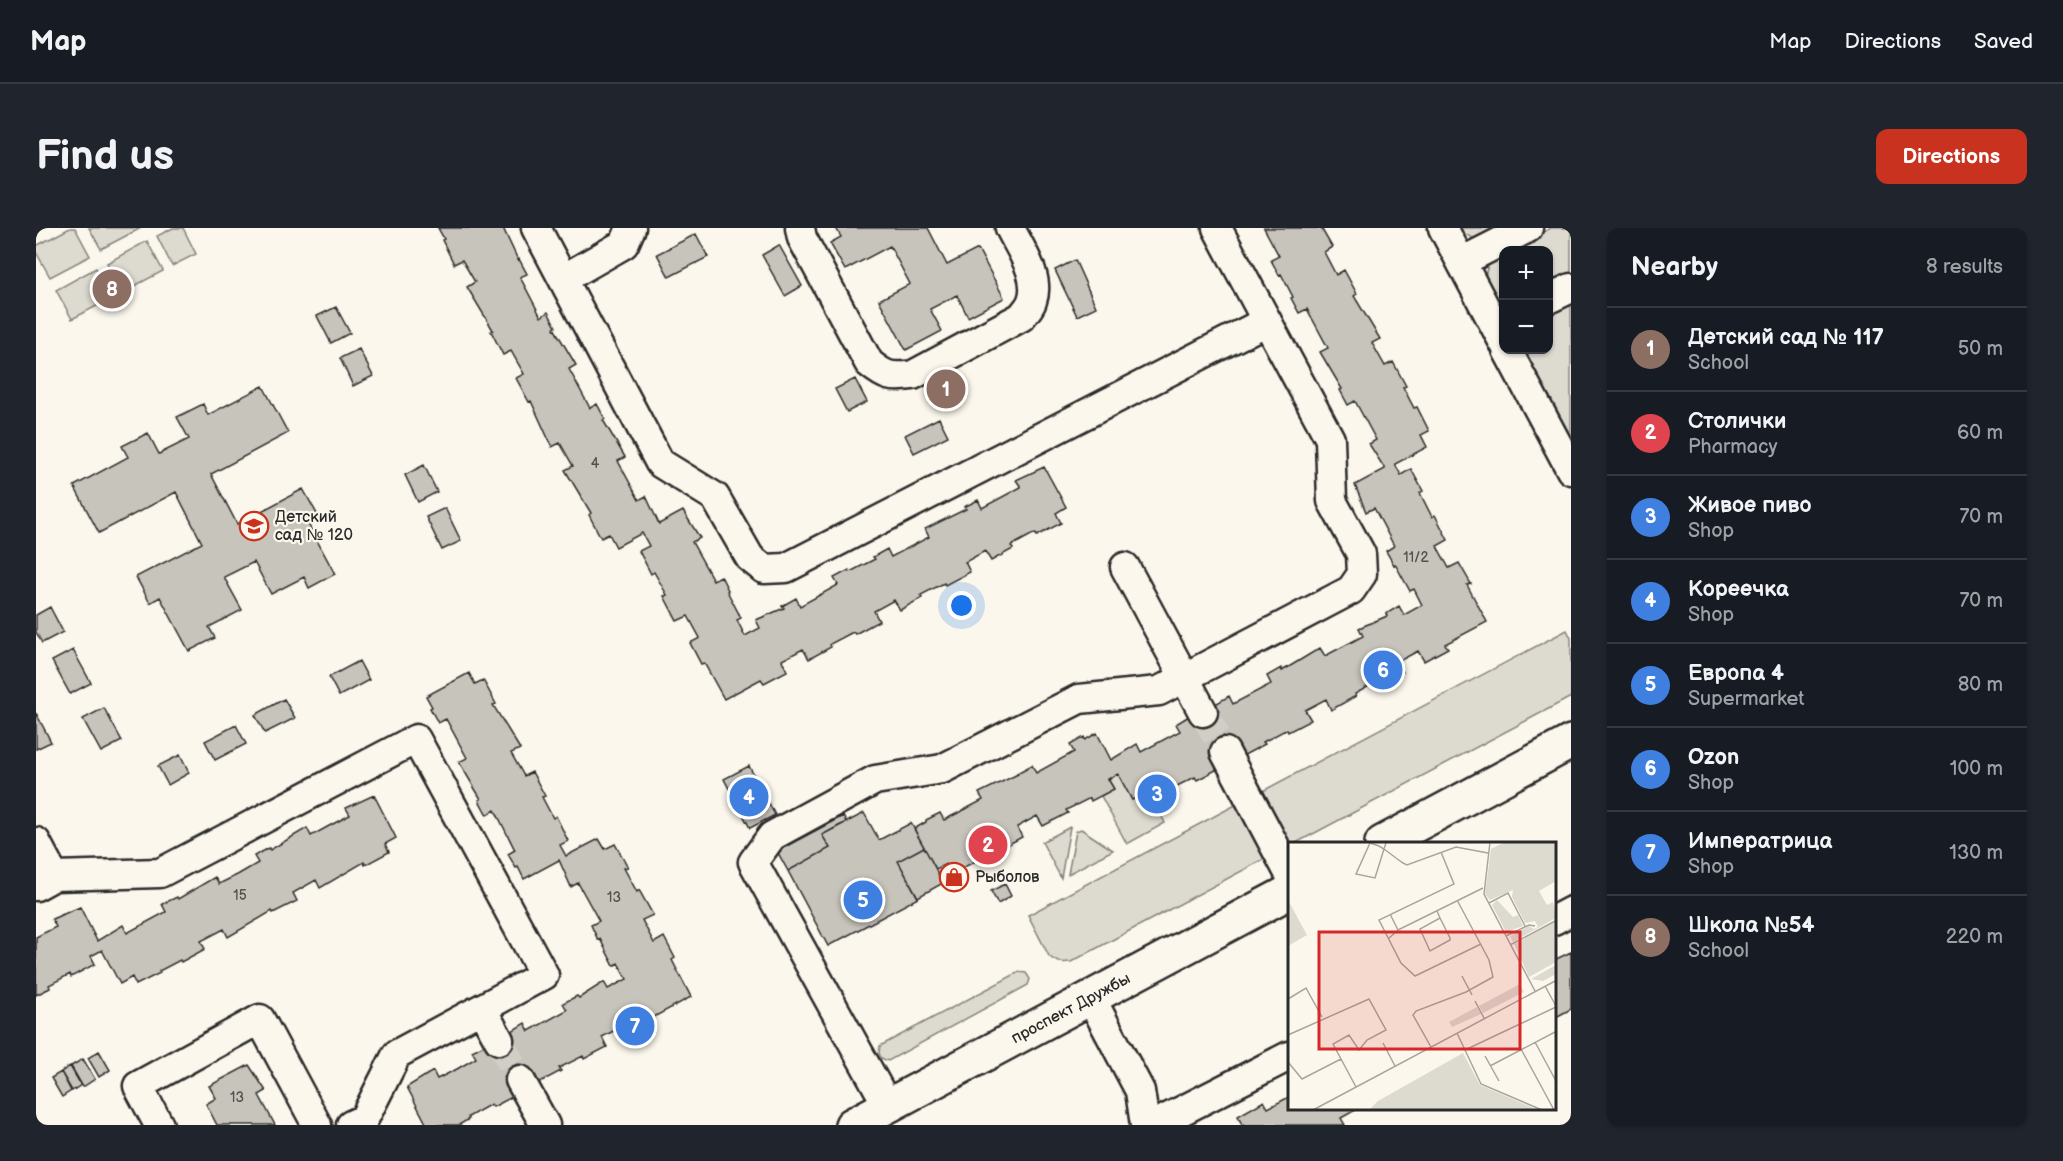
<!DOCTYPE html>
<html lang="en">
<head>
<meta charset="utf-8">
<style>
  :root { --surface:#171b24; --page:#20242c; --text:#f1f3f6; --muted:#9ea1a6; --line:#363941; --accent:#c8321e }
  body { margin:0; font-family:"Balsamiq Sans",sans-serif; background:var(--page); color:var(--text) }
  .controls { position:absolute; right:18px; top:18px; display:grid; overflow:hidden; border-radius:12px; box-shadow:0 2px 4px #0004 }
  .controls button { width:54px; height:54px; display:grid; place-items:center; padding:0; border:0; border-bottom:2px solid var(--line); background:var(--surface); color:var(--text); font:30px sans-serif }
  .you { position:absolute; left:926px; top:378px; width:21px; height:21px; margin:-15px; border:4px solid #fff; border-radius:50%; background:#1a73e8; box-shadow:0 0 0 9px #1a73e833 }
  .badge { display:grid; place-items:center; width:39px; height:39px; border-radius:50%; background:var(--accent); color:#fff; font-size:20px; font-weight:700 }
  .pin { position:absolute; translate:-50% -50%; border:3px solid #fff; box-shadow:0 2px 6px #0006 }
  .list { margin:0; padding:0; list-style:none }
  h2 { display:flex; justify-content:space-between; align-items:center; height:78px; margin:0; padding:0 24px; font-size:26px }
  h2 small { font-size:20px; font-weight:400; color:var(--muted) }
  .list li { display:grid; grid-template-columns:39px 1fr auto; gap:18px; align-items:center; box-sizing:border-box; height:84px; padding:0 24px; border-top:2px solid var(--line) }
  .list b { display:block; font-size:22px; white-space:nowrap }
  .list p { margin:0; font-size:20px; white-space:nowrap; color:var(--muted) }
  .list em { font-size:20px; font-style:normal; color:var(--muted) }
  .map { position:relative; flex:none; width:1535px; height:897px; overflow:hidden; border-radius:12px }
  header { display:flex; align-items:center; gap:36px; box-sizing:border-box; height:84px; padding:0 30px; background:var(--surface); border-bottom:2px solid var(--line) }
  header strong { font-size:28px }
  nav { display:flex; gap:33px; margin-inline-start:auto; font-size:21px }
  .intro { display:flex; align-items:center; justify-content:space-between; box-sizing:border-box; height:144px; padding:0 36px }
  h1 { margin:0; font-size:42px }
  .button { padding:15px 27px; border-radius:12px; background:var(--accent); color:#fff; font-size:21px; font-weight:700 }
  main { display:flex; gap:36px; padding:0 36px }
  aside { flex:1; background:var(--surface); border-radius:12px; box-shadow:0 2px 4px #0004 }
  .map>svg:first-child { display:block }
  .green { fill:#dddad0; stroke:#84827e; stroke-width:1.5 }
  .building { fill:#c7c4bc; stroke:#2b2b2b; stroke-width:1.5 }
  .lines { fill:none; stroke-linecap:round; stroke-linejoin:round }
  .minor-tunnel { stroke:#d1cec5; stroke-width:28; stroke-dasharray:28 14; stroke-linecap:butt }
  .minor-casing { stroke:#2b2b2b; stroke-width:33 }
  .major-casing { stroke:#2b2b2b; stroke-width:38 }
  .minor { stroke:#fbf7ec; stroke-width:28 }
  .major { stroke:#fbf7ec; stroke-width:33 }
  .labels { text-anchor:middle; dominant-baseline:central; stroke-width:4.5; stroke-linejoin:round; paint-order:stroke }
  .number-label { font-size:14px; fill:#52514f }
  .poi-label { font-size:16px; fill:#2b2b2b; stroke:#fbf7ec; text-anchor:start }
  .street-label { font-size:16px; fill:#2b2b2b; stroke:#fbf7ec }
  .inset-road { fill:none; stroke:#a8a59f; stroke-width:1.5 }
  .view { fill:#d62828; fill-opacity:0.15; stroke:#d62828; stroke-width:3 }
  .inset-edge { fill:none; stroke:#2b2b2b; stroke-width:3 }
</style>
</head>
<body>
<header>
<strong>Map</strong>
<nav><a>Map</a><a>Directions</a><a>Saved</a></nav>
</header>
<div class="intro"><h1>Find us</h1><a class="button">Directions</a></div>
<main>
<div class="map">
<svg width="1535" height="897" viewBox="0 0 1535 897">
  <rect width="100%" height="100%" fill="#fbf7ec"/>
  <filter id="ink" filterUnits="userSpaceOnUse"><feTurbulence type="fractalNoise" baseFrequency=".0167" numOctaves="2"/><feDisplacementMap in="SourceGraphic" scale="12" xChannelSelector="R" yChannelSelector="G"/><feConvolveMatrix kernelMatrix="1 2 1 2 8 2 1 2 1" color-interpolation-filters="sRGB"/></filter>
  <g filter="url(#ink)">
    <path class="green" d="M34,0H39L54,28L14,49L0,24V18Z
      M53,0H105L65,21Z
      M137,0H147L160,26L136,38L121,8Z
      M1424,0H1473L1441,12L1427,5Z
      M1515,0H1535V50L1513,62L1512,22H1471Z
      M111,13L127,43L87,64L71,35Z
      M1467,24V77C1446,62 1442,37 1467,24Z
      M60,40L76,70L36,91L20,62Z
      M1535,69V213L1486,122H1512L1513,81Z
      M1531,402L1535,410V469L1260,615H1253L1221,566Z
      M1082,546L1096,572L1106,567L1112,577L1118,574L1129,595L1091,616L1065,568L1078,561L1072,551Z
      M1205,574L1234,628L1035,734C1026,735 1020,735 1013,728L992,687Z
      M1034,599L1025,650L1006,614Z
      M1045,601L1077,622L1032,646L1040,603Z
      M983,744L990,745L994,751L992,757L852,833L845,830L843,825L844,818Z"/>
    <path class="building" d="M402,0H467L482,32L483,31L491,46L484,49L505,89L512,84L520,99L518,100L540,137L533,141L554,180L561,176L569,191L567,192L589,229L582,233L603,272L610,268L623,296L647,283L664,310L656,314L677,352L685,348L692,362L691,363L705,390L701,392L709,408L724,400L720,392L748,380L746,378L760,370L764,378L802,357L798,350L813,342L814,344L839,331L837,329L851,321L855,329L893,309L889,301L930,281L928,279L942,272L946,280L985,259L980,252L1008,239L1030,279L1020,285L1025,295L1001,308L999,305L975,318L977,321L955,333L949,323L929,334L934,344L909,357L908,355L885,367L886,370L864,382L858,372L838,383L843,393L819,406L817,404L794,416L795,419L773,431L767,421L746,432L751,443L728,455L725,451L688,471L668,435L665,436L654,415L664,410L652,388L641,393L628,368L631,367L618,344L615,346L603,323L613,318L606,305L580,319L573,306L565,310L553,287L555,285L529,242L537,238L524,215L516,219L495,173L493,174L480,150L488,146L475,123L467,127L455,103L457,102L431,59L439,54L426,32L418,36L406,12L408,11Z
      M800,0H892L911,37L942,21L968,70L932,89L921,67L894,81L906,103L870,122L843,72L874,56L854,18L809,42L794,15L805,9Z
      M1228,0H1285L1296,19L1288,24L1300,47L1308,42L1321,66L1318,68L1344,111L1336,115L1349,138L1357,134L1370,158L1367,159L1378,180L1381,179L1393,203L1385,207L1391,219L1359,236L1365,247L1375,241L1387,263L1384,265L1396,289L1399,287L1412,312L1401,318L1413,340L1423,335L1435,356L1431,357L1451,394L1409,416L1412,420L1388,433L1382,423L1361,434L1367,444L1344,456L1342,453L1319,466L1320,468L1295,482L1290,471L1269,482L1275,492L1252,504L1251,501L1227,514L1229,516L1161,552L1159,549L1135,561L1137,564L1112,577L1106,567L1096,572L1082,546L1072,551L1078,561L1055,573L1054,570L1030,582L1032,585L1007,598L1001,588L981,599L986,609L964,621L962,618L939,630L940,633L915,646L910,636L900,641L878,601L890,594V592L904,585L908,592L928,582L947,572L943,565L982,546L981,545L996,537L1000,545L1038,524L1034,517L1048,509L1049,512L1061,505L1075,532L1101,516L1105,524L1144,503L1140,496L1153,488L1154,491L1193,468L1197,476L1235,456L1231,448L1245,440L1246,443L1284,420L1289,428L1327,408L1323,400L1351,388L1350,386L1363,378L1368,387L1386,377L1378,361L1374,363L1359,336L1358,337L1350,323L1358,318L1338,280L1330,284L1319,257L1349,241L1333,216L1340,212L1319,173L1312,177L1304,162L1306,161L1284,124L1292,120L1271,81L1263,85L1255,70L1257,69L1245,46L1243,47L1235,32L1243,28Z
      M660,6L672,29L633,49L621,26Z
      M743,17L766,58L749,68L726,27Z
      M1039,32L1060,79L1041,88L1019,42Z
      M300,79L314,105L295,115L281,88Z
      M323,121L337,148L317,158L304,130Z
      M819,151L831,174L811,184L799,161Z
      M227,158L252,205L175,246L201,296L267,261L281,286L270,292L299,346L273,360L268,349L235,366L218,334L188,349L206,382L173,399L179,410L153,423L124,369L114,375L100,349L166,315L140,264L63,305L38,258L92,229L86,218L112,205L123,226L153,211L141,189L167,176L172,187Z
      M903,190L912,208L878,225L869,207Z
      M388,237L401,264L382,274L369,247Z
      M409,280L425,313L406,322L390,289Z
      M14,379L27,404L6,415L0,404V387Z
      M37,422L55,455L34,466L16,433Z
      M323,433L333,452L303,468L293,449Z
      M433,445L439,456L447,452L460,476L457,477L484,521L475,525L488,548L496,544L509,568L506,569L517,590L520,588L532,613L524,617L530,628L563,611L569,621L579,616L592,639L588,640L601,664L603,662L617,687L606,692L618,715L628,709L639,730L636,732L655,769L614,791L616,796L593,808L587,798L566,809L571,819L548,831L547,828L523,840L525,843L457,879L455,876L432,889L433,891L423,897H391L371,859L397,843L401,851L421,841L440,830L436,823L450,816L451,818L489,795L493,803L531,782L527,775L541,768L543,770L568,754L572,761L591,751L582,735L578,738L564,711L562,712L555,697L563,693L542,655L535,659L523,632L488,651L482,639L480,640L472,626L479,622L459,582L451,587L443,572L445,571L423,534L431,530L410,491L402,495L394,480L396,479L390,468Z
      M248,471L259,490L229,505L219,487Z
      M68,480L86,513L65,524L47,491Z
      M0,485L15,514L0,521Z
      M200,497L210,516L179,532L169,513Z
      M144,527L153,545L132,557L122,538Z
      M713,538L739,587L714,600L688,551Z
      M338,567L360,610L349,616L353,624L329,637L328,634L284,660L280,652L257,665L261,673L237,685L236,683L192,709L188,701L165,713L169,721L145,734L144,732L123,743L124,745L100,757L96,749L84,756L66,722L55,728L59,736L35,749L34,746L13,757L14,760L0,767V709L20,699L16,691L44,679L61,713L87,697L91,705L130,684L126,676L141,669L142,671L179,649L183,656L203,646L222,635L218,628L233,620L234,622L271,600L275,608L295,597L314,587L310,580Z
      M828,585L843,612L875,595L888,619L862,633L882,670L792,718L752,643L794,620L786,607Z
      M807,588L810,594L786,607L794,620L752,643L741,623Z
      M888,619L907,655L882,669L862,633Z
      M969,656L975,668L962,676L955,663Z
      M1535,724V781L1518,790V732Z
      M63,823L74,842L63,849L52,830Z
      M47,831L59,851L47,859L35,838Z
      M213,837L230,863L223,867L239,897H181L170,876L180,870L173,858Z
      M34,838L45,857L36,863L25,844Z
      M25,844L35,863L26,869L15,850Z
      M1253,869V880H1323L1305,890L1309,897H1206L1202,888L1228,873L1232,880Z"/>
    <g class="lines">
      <path class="minor-tunnel" d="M1167,484L1189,524
        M463,812L484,852"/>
      <g class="minor-casing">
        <path id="minor" d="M500,0L624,235L679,269L714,330L728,341L750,340L1231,93
          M764,0L766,10L833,135C850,149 855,150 877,147L985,89C989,84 994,79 996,73C1005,49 984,21 974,0
          M1407,0L1468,115
          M1425,34L1492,0
          M527,51L588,16L595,0
          M1512,71L1535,60
          M1471,122L1535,242
          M1089,339L1167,484
          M1189,524L1253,645
          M0,614L18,648
          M0,658L18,648L124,645L380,511L508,747L361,826L328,891L315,897
          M1518,692L1535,683
          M1055,770L1104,863L1109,897
          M446,781L463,812
          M484,852L509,897
          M852,878L717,634L736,608L839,552L906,541L1043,471L1123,463L1315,362L1326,346L1325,326L1296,273L1294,211L1181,0
          M123,897L102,858L224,791L281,897
          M1118,897L1253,828"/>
      </g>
      <g class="major-casing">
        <g id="major">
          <path d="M1346,615L1535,514"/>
          <path id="s1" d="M816,897L1253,664"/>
        </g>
      </g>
      <use href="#minor" class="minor"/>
      <use href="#major" class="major"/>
    </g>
  </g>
  <defs>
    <g id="school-ring" transform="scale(1.5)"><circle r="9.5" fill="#fbf7ec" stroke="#c8321e" stroke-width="1.5"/><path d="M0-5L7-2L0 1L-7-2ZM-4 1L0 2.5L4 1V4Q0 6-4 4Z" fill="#c8321e"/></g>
    <g id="shop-ring" transform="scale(1.5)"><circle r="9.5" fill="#fbf7ec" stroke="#c8321e" stroke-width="1.5"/><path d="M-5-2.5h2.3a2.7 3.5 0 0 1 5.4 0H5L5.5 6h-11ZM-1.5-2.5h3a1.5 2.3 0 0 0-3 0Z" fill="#c8321e"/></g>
  </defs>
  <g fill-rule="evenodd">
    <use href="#school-ring" x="218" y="298"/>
    <use href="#shop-ring" x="918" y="649"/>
  </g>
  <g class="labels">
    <g class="number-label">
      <text x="559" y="235">4</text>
      <text x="1380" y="329">11/2</text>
      <text x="204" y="667">15</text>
      <text x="578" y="669">13</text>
      <text x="201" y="869">13</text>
    </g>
    <g class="poi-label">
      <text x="239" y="289">Детский<tspan x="239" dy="18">сад № 120</tspan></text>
      <text x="939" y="649">Рыболов</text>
    </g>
    <g class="street-label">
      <text stroke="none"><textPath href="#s1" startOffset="248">проспект Дружбы</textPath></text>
    </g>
  </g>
  <g transform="translate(1252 614)">
    <rect width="268" height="268" fill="#fbf7ec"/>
    <path d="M217,0H268V39L251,49L259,63L265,60L268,76L225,100L222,94L241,84L246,87L250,85L247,79L237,81L224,55L225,48L202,58L197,52L203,7ZM0,58L19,93L0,104ZM209,58L225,75L230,73L235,84L218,90L204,63ZM268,79V120L241,135L226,102ZM268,123V132L255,139L243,137ZM232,142L236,150L195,171L191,164ZM189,165L193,172L164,185L161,180ZM175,211L192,243L250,268H81L90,259Z" fill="#dddad0"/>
    <path class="inset-road" d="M97,0L98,1L96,7L87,36L68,32L82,1L91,4L96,7L108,16L115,21L119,23L168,5L200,11M202,0L196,52L247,149M153,10L166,42L91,78L113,121L127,134L193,102M201,61L220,51L237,84M149,69L152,76L162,96V98L142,109L132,87L152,76M110,88L195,46M218,94L241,83L247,84M100,97L110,88L102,72M222,103L269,78M174,134L184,153M257,144L269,166M0,157L18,146L34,175M187,159L196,176M169,191L193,242L254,268M0,193L81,157L98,188L79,198L71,208L61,193L45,202L68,245M247,200L269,241M95,201L107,224M143,205L125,173L128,169L178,150L205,135L201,118L169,58M233,207L266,268M177,208L268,165M197,214L211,239M0,220L14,237L53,217M202,224L269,189M25,268L269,138"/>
    <path class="view" d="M31,90H232V207H31Z"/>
    <rect width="268" height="268" class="inset-edge"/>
  </g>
</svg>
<div class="controls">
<button>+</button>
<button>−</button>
</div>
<div class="you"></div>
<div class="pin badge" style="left:910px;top:161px;background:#8d6e63">1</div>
<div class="pin badge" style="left:952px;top:617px;background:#e0444e">2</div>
<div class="pin badge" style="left:1121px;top:566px;background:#3f7fe0">3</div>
<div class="pin badge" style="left:713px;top:569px;background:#3f7fe0">4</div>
<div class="pin badge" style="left:827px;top:672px;background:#3f7fe0">5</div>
<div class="pin badge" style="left:1347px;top:442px;background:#3f7fe0">6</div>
<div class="pin badge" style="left:599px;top:798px;background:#3f7fe0">7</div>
<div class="pin badge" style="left:76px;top:61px;background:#8d6e63">8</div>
</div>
<aside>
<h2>Nearby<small>8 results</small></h2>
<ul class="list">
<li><span class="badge" style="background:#8d6e63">1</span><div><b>Детский сад № 117</b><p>School</p></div><em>50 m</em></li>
<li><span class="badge" style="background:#e0444e">2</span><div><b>Столички</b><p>Pharmacy</p></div><em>60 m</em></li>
<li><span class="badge" style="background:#3f7fe0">3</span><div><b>Живое пиво</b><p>Shop</p></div><em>70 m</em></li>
<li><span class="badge" style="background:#3f7fe0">4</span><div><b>Кореечка</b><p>Shop</p></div><em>70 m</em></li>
<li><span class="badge" style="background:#3f7fe0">5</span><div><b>Европа 4</b><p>Supermarket</p></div><em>80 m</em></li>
<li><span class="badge" style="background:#3f7fe0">6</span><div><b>Ozon</b><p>Shop</p></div><em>100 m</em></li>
<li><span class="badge" style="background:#3f7fe0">7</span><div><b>Императрица</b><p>Shop</p></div><em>130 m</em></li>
<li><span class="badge" style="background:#8d6e63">8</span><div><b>Школа №54</b><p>School</p></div><em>220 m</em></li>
</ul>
</aside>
</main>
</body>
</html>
